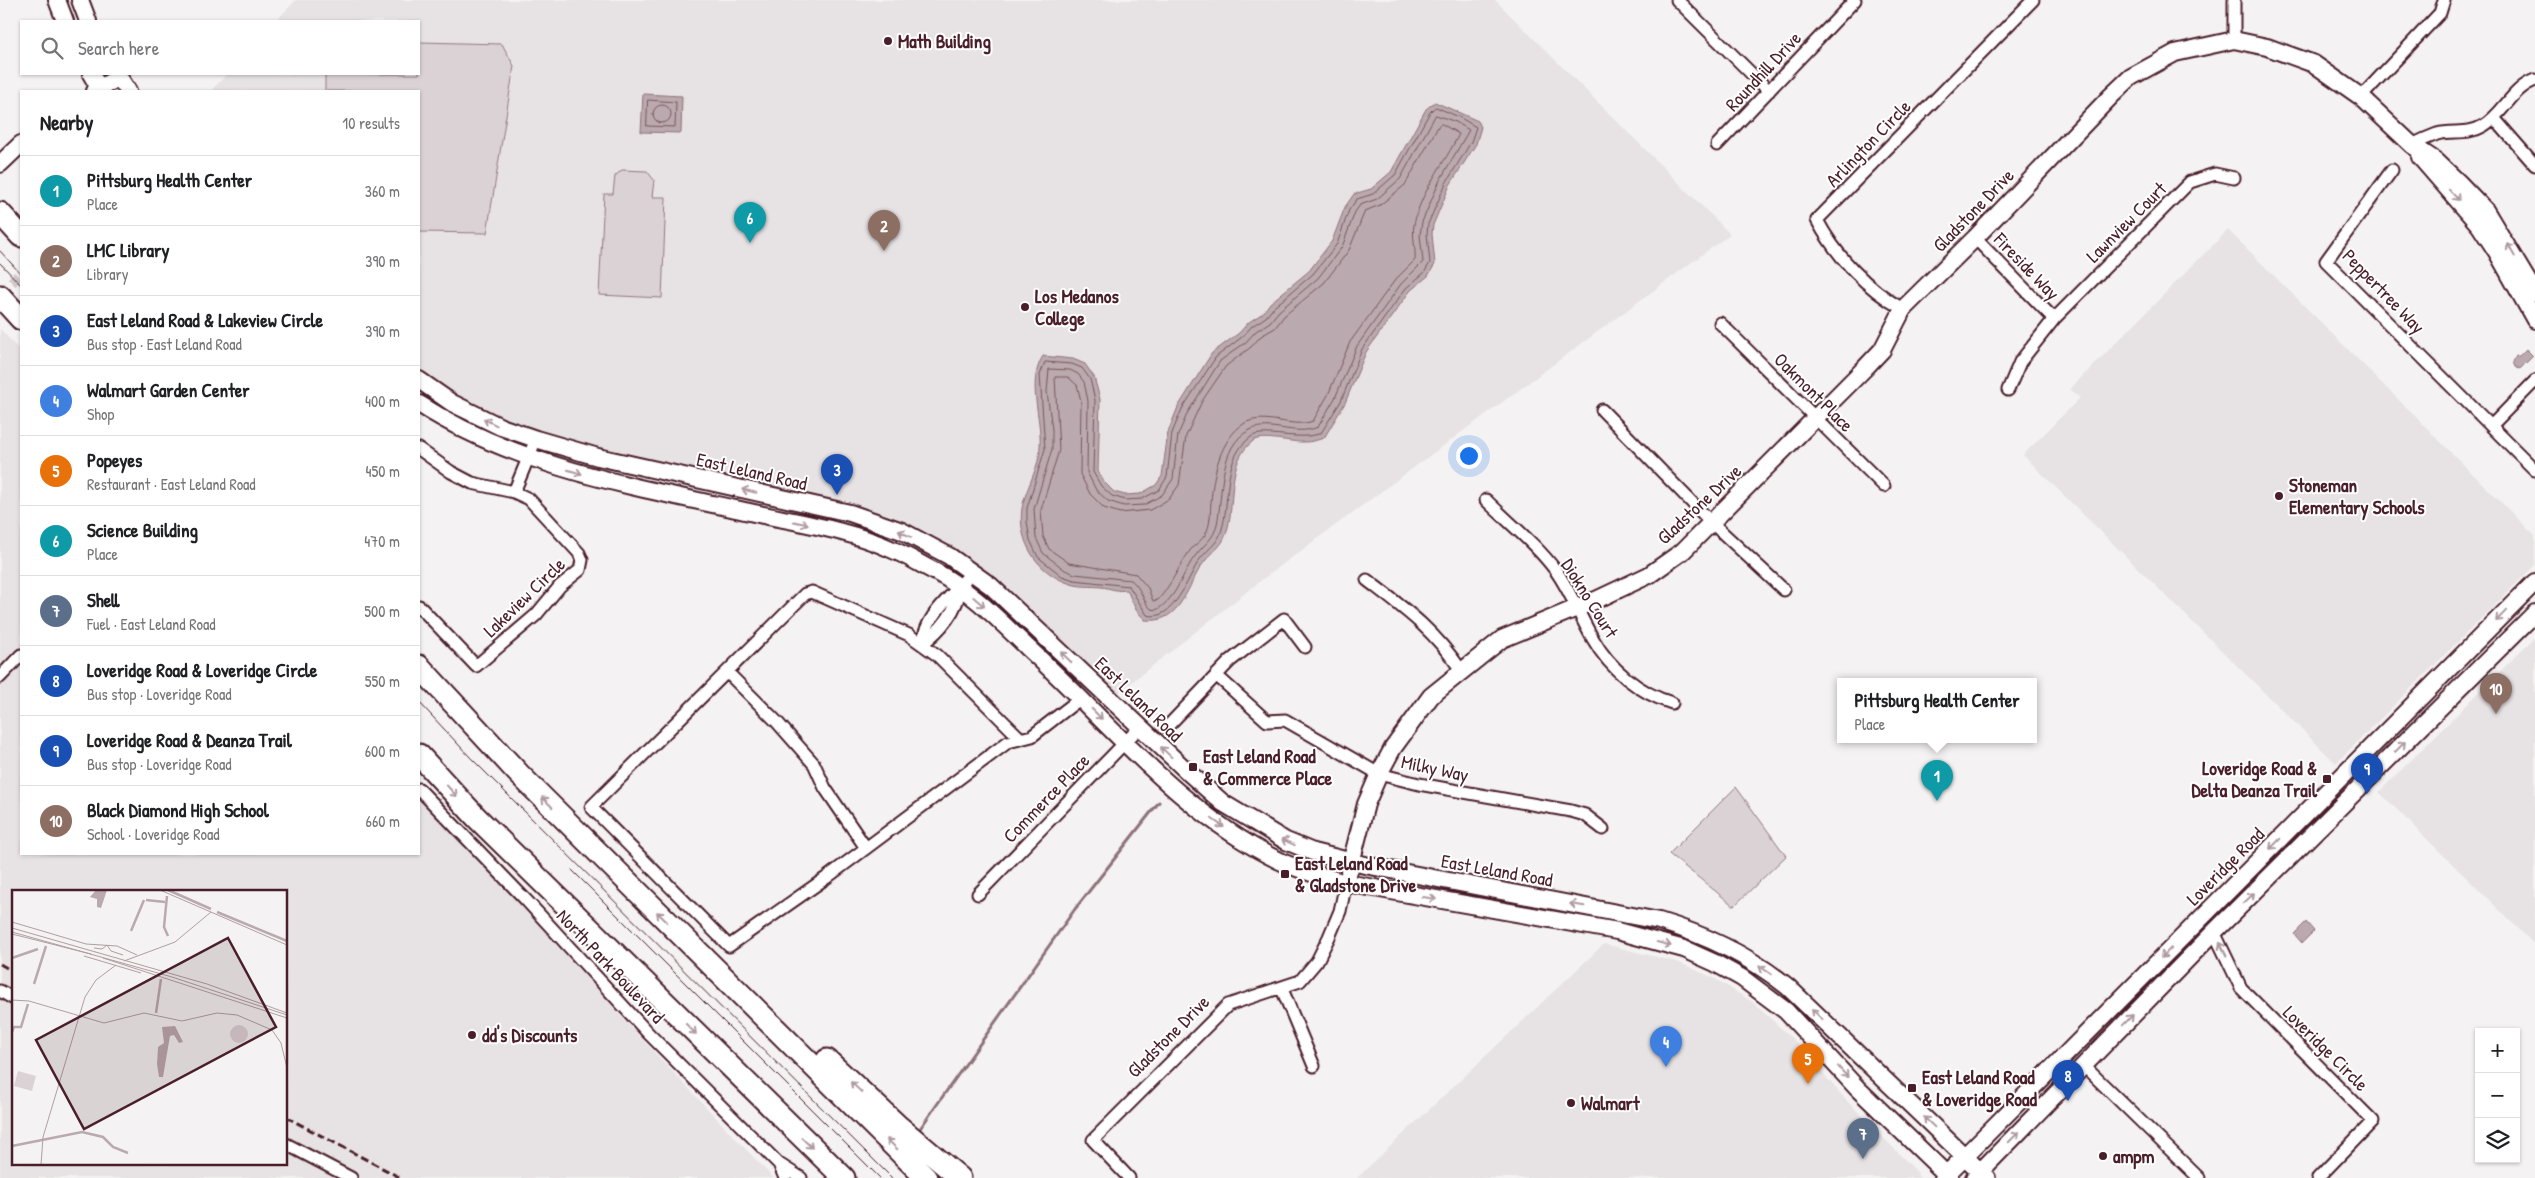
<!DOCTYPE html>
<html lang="en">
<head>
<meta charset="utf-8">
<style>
  :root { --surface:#fff; --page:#f6f6f6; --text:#202124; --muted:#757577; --line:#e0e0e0; --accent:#d93025 }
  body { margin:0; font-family:"Patrick Hand",sans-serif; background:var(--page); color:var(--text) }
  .controls { position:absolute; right:15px; bottom:15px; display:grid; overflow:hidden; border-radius:0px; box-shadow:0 1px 4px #0004 }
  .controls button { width:45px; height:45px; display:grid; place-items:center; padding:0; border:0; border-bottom:1px solid var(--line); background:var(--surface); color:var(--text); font:25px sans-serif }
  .you { position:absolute; left:1468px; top:455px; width:18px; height:18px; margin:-12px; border:4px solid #fff; border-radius:50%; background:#1a73e8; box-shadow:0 0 0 8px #1a73e833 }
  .badge { display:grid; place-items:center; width:32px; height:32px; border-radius:50%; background:var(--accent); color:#fff; font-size:16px; font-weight:700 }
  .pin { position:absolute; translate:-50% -41px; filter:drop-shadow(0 1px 2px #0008) }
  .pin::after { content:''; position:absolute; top:26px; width:18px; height:15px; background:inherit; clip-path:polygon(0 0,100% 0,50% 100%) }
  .popup { position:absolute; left:1837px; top:678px; width:200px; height:65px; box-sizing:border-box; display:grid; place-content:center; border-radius:0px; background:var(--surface); filter:drop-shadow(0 1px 4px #0005); font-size:16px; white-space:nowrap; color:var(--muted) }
  .popup b { font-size:19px; color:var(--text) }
  .popup::after { content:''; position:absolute; left:50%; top:100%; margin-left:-10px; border:10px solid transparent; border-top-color:var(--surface) }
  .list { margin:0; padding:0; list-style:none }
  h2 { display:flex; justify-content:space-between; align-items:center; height:65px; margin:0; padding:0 20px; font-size:21px }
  h2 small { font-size:16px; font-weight:400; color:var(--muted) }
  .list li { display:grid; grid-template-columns:32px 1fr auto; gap:15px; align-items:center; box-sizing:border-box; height:70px; padding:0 20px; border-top:1px solid var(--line) }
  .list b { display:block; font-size:19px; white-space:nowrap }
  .list p { margin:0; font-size:16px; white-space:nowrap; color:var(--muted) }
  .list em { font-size:16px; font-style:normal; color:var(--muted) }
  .icon { flex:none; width:28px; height:28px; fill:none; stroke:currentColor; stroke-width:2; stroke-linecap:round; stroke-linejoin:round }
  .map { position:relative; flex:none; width:2535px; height:1178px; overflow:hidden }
  .search { position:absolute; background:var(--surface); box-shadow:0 1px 4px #0004; left:20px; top:20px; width:400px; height:55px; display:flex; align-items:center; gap:12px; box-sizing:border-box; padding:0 18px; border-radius:0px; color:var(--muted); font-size:19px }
  .panel { position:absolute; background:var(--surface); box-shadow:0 1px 4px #0004; left:20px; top:90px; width:400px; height:765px; border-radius:0px }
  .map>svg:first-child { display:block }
  .built { fill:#e7e2e3; fill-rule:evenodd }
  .green { fill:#dbd2d5; stroke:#927880 }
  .water { fill:#baa9ae; stroke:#8d727a }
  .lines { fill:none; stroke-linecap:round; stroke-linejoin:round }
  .shore { stroke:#77565f; stroke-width:1 }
  .stream { stroke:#8d727a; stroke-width:3 }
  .street-tunnel { stroke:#d2c8ca; stroke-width:11; stroke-dasharray:11 5.5; stroke-linecap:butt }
  .street-casing { stroke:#4a1f2b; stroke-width:15 }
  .secondary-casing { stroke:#4a1f2b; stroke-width:20 }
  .highway-casing { stroke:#4a1f2b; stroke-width:25 }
  .street { stroke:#fff; stroke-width:11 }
  .secondary { stroke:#fff; stroke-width:16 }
  .highway { stroke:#fff; stroke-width:21 }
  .tram { stroke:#4a1f2b; stroke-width:1 }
  .rail { stroke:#4a1f2b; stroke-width:3; stroke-dasharray:8 4; stroke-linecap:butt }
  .oneway { stroke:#ae9aa0 }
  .poi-dot { fill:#4a1f2b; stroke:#fff; stroke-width:2 }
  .labels { text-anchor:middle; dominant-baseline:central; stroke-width:4; stroke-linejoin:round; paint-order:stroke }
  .poi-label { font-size:19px; font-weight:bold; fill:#4a1f2b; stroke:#fff; text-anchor:start }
  .street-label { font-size:19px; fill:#4a1f2b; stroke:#fff }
  .inset-river { fill:none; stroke:#baa9ae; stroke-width:2.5 }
  .inset-road { fill:none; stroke:#b09ea2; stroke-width:1 }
  .view { fill:#4a1f2b; fill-opacity:0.15; stroke:#4a1f2b; stroke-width:2.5 }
  .inset-edge { fill:none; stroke:#4a1f2b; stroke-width:2.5 }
</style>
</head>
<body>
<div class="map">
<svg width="2535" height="1178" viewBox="0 0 2535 1178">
  <rect width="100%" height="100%" fill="#f4f2f2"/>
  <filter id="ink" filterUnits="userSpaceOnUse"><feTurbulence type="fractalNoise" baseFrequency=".02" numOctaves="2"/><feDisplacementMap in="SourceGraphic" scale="10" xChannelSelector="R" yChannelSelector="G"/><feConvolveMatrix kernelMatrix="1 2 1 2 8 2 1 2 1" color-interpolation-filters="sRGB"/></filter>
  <g filter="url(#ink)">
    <path class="built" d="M296,0H1495L1730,234L1268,575L1110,699L1031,622L902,531L536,439L419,380V91H211L227,74H419V21H276Z
      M2228,230L2535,536V565L2336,763L2023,455L2080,398L2070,389Z
      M0,329L21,352V854H419V791L639,1036L773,1178H0ZM14,892H286V1164H14Z
      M2535,637V945L2379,792Z
      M1604,944L1680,963L1714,978L1751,1001L1793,1039L1846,1100L1917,1172L1919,1178H1357Z"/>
    <path class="green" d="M419,42L502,44L514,66L487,233L419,232V91H325V74H419Z
      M622,170L647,171L654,180L652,197H666L662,298L599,295L604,194H613L615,176Z
      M1736,787L1786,856L1734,906L1669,854Z"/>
    <path class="water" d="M643,94L682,96L681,133L641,132Z
      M1435,102L1478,121L1481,127L1476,144L1450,185L1433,225L1432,234L1435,264L1428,276L1410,291L1366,352L1345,403L1324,438C1318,440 1311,442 1305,442C1293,443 1262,434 1253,441C1227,461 1235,499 1228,527C1223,547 1217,547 1205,561C1187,583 1182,625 1145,620L1136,610L1127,590C1117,592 1111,588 1101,587C1091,586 1080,587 1071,584C1038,574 1017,542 1022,508C1026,487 1040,467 1040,446C1042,416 1026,383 1043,356L1073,359L1085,364L1094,377L1100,399L1098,471L1104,482L1114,492L1125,495L1140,494L1156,485L1162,476L1168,432L1178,407L1212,353L1239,333L1249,322L1263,313L1270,303L1309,271L1332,241L1345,207L1354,194L1371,189L1391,172L1426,109Z
      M2526,349L2533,356L2520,369L2515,367L2513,362L2516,356H2519Z
      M2306,922L2314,931L2302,943L2294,934Z"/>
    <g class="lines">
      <path class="shore" d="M648,100L676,102L675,127L647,126Z
        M653 114a9 9 0 1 1 18 0a9 9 0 1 1-18 0Z
        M1436,107L1459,117L1476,127L1471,142L1446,183L1428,224L1427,234L1430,263L1424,273L1406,288L1362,349L1341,401L1321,433C1301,442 1262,428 1251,437C1223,457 1230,496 1223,525C1219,544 1210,546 1200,559C1188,576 1174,623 1147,615L1129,586L1074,580L1062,576L1038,557L1030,540L1027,522V508L1045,449L1040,375L1045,362L1072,364L1082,368L1090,379L1095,400L1093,472L1101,486L1112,496L1125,500L1142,499L1159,490L1167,477L1172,433L1182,409L1216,357L1242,337L1252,326L1266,317L1274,307L1313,274L1337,244L1349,210L1357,199L1373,194L1395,175L1430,112Z
        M1436,115L1456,122L1469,130L1440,180L1422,222L1420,235L1423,262L1401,284L1357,346L1335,398L1318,427C1295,437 1269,420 1250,430C1218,445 1223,496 1217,524C1214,539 1205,543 1196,555C1182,572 1178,598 1156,610L1151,609C1142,601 1142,588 1131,580L1075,574L1065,570L1043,553L1036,538L1034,509L1052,449V429L1047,392L1049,369L1070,370L1078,374L1084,382L1088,401L1087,472L1096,490L1108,501L1124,506L1144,505L1162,495L1173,479L1178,435L1188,412L1220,361L1246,342L1256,331L1270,322L1279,311L1318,278L1342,247L1355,212L1360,205L1377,199L1400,179Z
        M1442,124L1459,134C1445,163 1420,192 1414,225C1412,237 1416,249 1415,260L1395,280L1350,342L1328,395L1313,421C1292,429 1266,412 1245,423C1220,438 1213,475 1211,502C1210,513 1211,525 1205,535C1201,542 1193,545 1189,552C1178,568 1171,585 1158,600L1153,601L1148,588L1136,574L1069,563L1049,549L1043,536L1041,510L1059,450L1055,377H1068L1077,385L1081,401L1080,474L1090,494L1104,508L1120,513L1150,510L1169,499L1179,485L1186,436L1202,401L1226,366L1251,347L1261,336L1275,328L1284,316L1324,283L1349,250L1365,211L1380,205L1405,185L1439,125Z"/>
      <path class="stream" d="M919,1130L1075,909L1159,802"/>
      <path class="street-tunnel" d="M0,294L18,276"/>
      <g class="street-casing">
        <path id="street" d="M1677,0L1769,91
          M2234,40V0
          M2361,97L2440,13L2444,0
          M2494,118L2535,165
          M1717,145L1855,0
          M2412,145C2420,141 2429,137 2437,134C2453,130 2468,135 2483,126C2504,114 2511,89 2535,80
          M2392,170L2326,261L2535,470
          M1975,238L2054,319
          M1903,309C1867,289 1836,256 1817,220L2033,0
          M1720,323L1884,486
          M2008,390L2020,362L2054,319L2190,182L2215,174L2234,178
          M1602,410L1711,522L1784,590
          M2491,426L2535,381
          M419,449L451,472L472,483L514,492L529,499L579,553L582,560L580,570L560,586L536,615L476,666L419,606
          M514,492L536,439
          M1486,500C1509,523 1537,545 1556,571C1571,592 1580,617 1593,639C1610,669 1639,693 1672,703
          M1367,580C1406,610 1432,628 1461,670
          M960,588C958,610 940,631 922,644C928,609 953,598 971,572
          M727,672L777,722L814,764L825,788L866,848
          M1216,675L1267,721L1285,720L1379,774L1419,784L1571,811L1585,815L1603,829
          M0,677L21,655
          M1167,727L1230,661L1284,619L1305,647
          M1021,739L937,655L909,635L812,592L805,594L591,807L729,946L826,878L1008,742L1032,736L1081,698
          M419,789L526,900L648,1033L779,1164L801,1178
          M978,894L1140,727
          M2214,932L2241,988L2373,1121L2318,1178
          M1282,989L1314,1066
          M0,991L14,999
          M2084,1066L2199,1178
          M286,1144L351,1178
          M779,1164L785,1178
          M1129,1178L1093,1140L1228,1005L1300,981L1317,961L1329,937L1340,911L1346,883"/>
      </g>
      <g class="secondary-casing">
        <path id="secondary" d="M57,0L65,21
          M80,0L88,21
          M91,74L101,91
          M117,74L128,91
          M95,91L119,77
          M2420,157L2480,226L2497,252L2535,320
          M0,164L21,144
          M419,380L452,403L501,427L536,439L598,457L850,513L902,531L949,556L991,586L1188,772L1223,803L1286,841L1313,852L1365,865L1659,921C1706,935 1750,956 1788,987L1987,1178
          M419,404C520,469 638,487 754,513C800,523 850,530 893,550C908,556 922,565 936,572C971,591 999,620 1027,647C1107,720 1180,813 1280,861C1301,871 1324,877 1346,883L1617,931L1684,949L1715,963L1742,978L1786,1011L1857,1088L1950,1178
          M1349,871L1366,804L1379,774L1393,748L1431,696L1502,639L1596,600L1649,575L1683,551L1864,369L1882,350L1903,309L1975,238L2111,96L2131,77L2175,53L2234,40L2267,47L2314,64L2361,97L2412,145L2436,161L2459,183L2485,210L2535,293
          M1943,1178L2535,582
          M1974,1178L2214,932L2535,613"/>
      </g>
      <g class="highway-casing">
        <path id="highway" d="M0,213L21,236
          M0,296L21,319
          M419,666L519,774L926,1178
          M419,755L477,818L844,1178
          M827,1060L897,1125L960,1178"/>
      </g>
      <use href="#street" class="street"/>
      <use href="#secondary" class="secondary"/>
      <use href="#highway" class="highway"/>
      <path class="tram" d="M0,251L21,274
        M0,263L21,285
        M419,702L470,757L892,1178
        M572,870L880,1178"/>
      <path class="rail" d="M0,964L14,972
        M286,1117L401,1178"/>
    </g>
    <defs><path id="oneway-shaft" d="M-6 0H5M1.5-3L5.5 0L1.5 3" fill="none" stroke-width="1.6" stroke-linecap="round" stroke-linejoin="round" transform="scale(1.25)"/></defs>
    <g class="oneway">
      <use href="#oneway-shaft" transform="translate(2454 195) rotate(46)"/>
      <use href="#oneway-shaft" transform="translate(2511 250) rotate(-120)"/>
      <use href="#oneway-shaft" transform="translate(490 422) rotate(-154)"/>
      <use href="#oneway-shaft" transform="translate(575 472) rotate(17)"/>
      <use href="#oneway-shaft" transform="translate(749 491) rotate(-167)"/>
      <use href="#oneway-shaft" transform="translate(801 523) rotate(12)"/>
      <use href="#oneway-shaft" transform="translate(905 534) rotate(-154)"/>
      <use href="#oneway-shaft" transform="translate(979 602) rotate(41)"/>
      <use href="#oneway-shaft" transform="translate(2501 616) rotate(134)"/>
      <use href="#oneway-shaft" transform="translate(1066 657) rotate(-136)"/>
      <use href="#oneway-shaft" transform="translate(1097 714) rotate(45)"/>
      <use href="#oneway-shaft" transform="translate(2400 747) rotate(-46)"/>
      <use href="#oneway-shaft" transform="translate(1166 752) rotate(-137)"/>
      <use href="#oneway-shaft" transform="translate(452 791) rotate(47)"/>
      <use href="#oneway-shaft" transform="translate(547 802) rotate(-135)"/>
      <use href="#oneway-shaft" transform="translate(1218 823) rotate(35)"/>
      <use href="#oneway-shaft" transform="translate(1288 842) rotate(-155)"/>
      <use href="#oneway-shaft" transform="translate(2275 844) rotate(135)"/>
      <use href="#oneway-shaft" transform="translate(1429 898) rotate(10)"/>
      <use href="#oneway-shaft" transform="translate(2249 898) rotate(-44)"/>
      <use href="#oneway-shaft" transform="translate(1577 905) rotate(-170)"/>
      <use href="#oneway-shaft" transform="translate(662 917) rotate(-135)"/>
      <use href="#oneway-shaft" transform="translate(1664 944) rotate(15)"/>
      <use href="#oneway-shaft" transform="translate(2223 949) rotate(-117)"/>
      <use href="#oneway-shaft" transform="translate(2166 953) rotate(135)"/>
      <use href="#oneway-shaft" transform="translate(1765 970) rotate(-146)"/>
      <use href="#oneway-shaft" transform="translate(1817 1014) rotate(-136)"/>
      <use href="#oneway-shaft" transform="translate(2128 1020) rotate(-46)"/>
      <use href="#oneway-shaft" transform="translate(691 1029) rotate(45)"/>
      <use href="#oneway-shaft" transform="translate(1843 1072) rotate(48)"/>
      <use href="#oneway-shaft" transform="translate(856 1087) rotate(-137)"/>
      <use href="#oneway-shaft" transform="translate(1929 1122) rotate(-136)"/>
      <use href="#oneway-shaft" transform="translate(2014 1137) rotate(-45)"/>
      <use href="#oneway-shaft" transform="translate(807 1143) rotate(44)"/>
      <use href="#oneway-shaft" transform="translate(892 1144) rotate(-135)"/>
    </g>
  </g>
  <g class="poi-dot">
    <circle cx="888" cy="41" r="5"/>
    <circle cx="1025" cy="307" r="5"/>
    <circle cx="2279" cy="496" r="5"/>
    <rect x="1188" y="762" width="10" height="10" rx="2.5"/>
    <rect x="2322" y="774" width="10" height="10" rx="2.5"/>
    <rect x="1280" y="869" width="10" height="10" rx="2.5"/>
    <circle cx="472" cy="1035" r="5"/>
    <rect x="1907" y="1083" width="10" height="10" rx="2.5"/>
    <circle cx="1571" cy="1103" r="5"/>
    <circle cx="2103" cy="1156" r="5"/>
  </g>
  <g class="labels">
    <g class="poi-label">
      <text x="898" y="41">Math Building</text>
      <text x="1035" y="296">Los Medanos<tspan x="1035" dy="22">College</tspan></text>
      <text x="2289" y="485">Stoneman<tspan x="2289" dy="22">Elementary Schools</tspan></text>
      <text x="1203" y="756">East Leland Road<tspan x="1203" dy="22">&amp; Commerce Place</tspan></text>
      <text x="2317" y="768" text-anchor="end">Loveridge Road &amp;<tspan x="2317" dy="22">Delta Deanza Trail</tspan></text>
      <text x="1295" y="863">East Leland Road<tspan x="1295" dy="22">&amp; Gladstone Drive</tspan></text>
      <text x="482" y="1035">dd's Discounts</text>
      <text x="1922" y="1077">East Leland Road<tspan x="1922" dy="22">&amp; Loveridge Road</tspan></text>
      <text x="1581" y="1103">Walmart</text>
      <text x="2113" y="1156">ampm</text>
    </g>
    <g class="street-label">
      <text transform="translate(1763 71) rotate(-47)">Roundhill Drive</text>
      <text transform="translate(1868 143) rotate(-46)">Arlington Circle</text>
      <text transform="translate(1973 210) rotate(-46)">Gladstone Drive</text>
      <text transform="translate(2126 222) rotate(-45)">Lawnview Court</text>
      <text transform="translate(2027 266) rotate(46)">Fireside Way</text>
      <text transform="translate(2384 291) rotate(46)">Peppertree Way</text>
      <text transform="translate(1814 392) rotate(45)">Oakmont Place</text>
      <text transform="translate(752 471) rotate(13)">East Leland Road</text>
      <text transform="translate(1699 504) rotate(-43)">Gladstone Drive</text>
      <text transform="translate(524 597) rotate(-44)">Lakeview Circle</text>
      <text transform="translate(1590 598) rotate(58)">Diokno Court</text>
      <text transform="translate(1139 699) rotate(44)">East Leland Road</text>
      <text transform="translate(1435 768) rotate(12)">Milky Way</text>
      <text transform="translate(1046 798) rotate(-46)">Commerce Place</text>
      <text transform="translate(2225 866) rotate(-45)">Loveridge Road</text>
      <text transform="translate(1497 870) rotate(10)">East Leland Road</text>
      <text transform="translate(611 966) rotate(47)">North Park Boulevard</text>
      <text transform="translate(1168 1036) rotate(-45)">Gladstone Drive</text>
      <text transform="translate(2326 1048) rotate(45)">Loveridge Circle</text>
    </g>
  </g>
  <g transform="translate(12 890)">
    <rect width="275" height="275" fill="#f4f2f2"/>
    <path d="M218 144a9 9 0 1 1 18 0a9 9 0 1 1-18 0ZM6,181L24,186L20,201L2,196Z" fill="#dbd2d5"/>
    <path d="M84,0H95L89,18L85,17V9L78,7ZM163,136L171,152L167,153L162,145L158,146L151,187H147L145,174L146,157L152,153L150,137Z" fill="#baa9ae"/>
    <path class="inset-river" d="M156,0L199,19M155,6L152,37L156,46M134,10L153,12M205,22L275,51M119,41L132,10M0,68L26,59M22,94L34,56M144,123L149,89M0,142L2,137H9L16,114M0,256L70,242L91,247L101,257L116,263"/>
    <path class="inset-road" d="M148,0L275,55M0,32L74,54L105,56L125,65M0,38L195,94L275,123M0,42L160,87L275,125M0,44L79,64M82,58L90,59L95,55L99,61L111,65M72,66L129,83M91,68L275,128M112,71L163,52L199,22M0,110L17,111L92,133L132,123L170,131L205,123L225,125L260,140L269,153L275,178M29,275L31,247L73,107L84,90L104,75"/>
    <path class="view" d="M216,48L264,137L72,239L24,150Z"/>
    <rect width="275" height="275" class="inset-edge"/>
  </g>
</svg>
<div class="controls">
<button>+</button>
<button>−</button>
<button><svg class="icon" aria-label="layers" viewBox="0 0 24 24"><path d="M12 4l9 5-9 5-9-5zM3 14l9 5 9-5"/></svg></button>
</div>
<div class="you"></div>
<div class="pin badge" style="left:1937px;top:801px;background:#0f9aa8">1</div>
<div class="popup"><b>Pittsburg Health Center</b>Place</div>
<div class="pin badge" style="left:884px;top:251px;background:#8d6e63">2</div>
<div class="pin badge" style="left:837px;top:495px;background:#1a4fb4">3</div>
<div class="pin badge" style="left:1666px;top:1067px;background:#3f7fe0">4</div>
<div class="pin badge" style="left:1808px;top:1084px;background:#e8710a">5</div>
<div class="pin badge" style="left:750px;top:243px;background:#0f9aa8">6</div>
<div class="pin badge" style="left:1863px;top:1159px;background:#5c6f8a">7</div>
<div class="pin badge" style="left:2068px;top:1101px;background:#1a4fb4">8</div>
<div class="pin badge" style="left:2367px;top:794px;background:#1a4fb4">9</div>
<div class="pin badge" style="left:2496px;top:714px;background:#8d6e63">10</div>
<div class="search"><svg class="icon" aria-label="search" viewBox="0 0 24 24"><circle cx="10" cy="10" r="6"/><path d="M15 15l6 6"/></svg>Search here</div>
<section class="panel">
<h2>Nearby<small>10 results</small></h2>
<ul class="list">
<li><span class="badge" style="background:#0f9aa8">1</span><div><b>Pittsburg Health Center</b><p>Place</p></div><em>360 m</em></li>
<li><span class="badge" style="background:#8d6e63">2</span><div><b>LMC Library</b><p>Library</p></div><em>390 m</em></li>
<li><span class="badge" style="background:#1a4fb4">3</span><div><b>East Leland Road &amp; Lakeview Circle</b><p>Bus stop · East Leland Road</p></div><em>390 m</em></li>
<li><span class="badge" style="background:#3f7fe0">4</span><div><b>Walmart Garden Center</b><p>Shop</p></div><em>400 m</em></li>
<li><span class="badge" style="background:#e8710a">5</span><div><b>Popeyes</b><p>Restaurant · East Leland Road</p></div><em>450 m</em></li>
<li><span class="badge" style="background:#0f9aa8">6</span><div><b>Science Building</b><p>Place</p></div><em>470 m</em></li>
<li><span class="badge" style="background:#5c6f8a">7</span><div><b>Shell</b><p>Fuel · East Leland Road</p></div><em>500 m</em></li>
<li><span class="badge" style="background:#1a4fb4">8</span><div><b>Loveridge Road &amp; Loveridge Circle</b><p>Bus stop · Loveridge Road</p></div><em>550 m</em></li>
<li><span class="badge" style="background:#1a4fb4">9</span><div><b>Loveridge Road &amp; Deanza Trail</b><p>Bus stop · Loveridge Road</p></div><em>600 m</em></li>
<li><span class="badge" style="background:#8d6e63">10</span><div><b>Black Diamond High School</b><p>School · Loveridge Road</p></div><em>660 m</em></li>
</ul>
</section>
</div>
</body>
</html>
